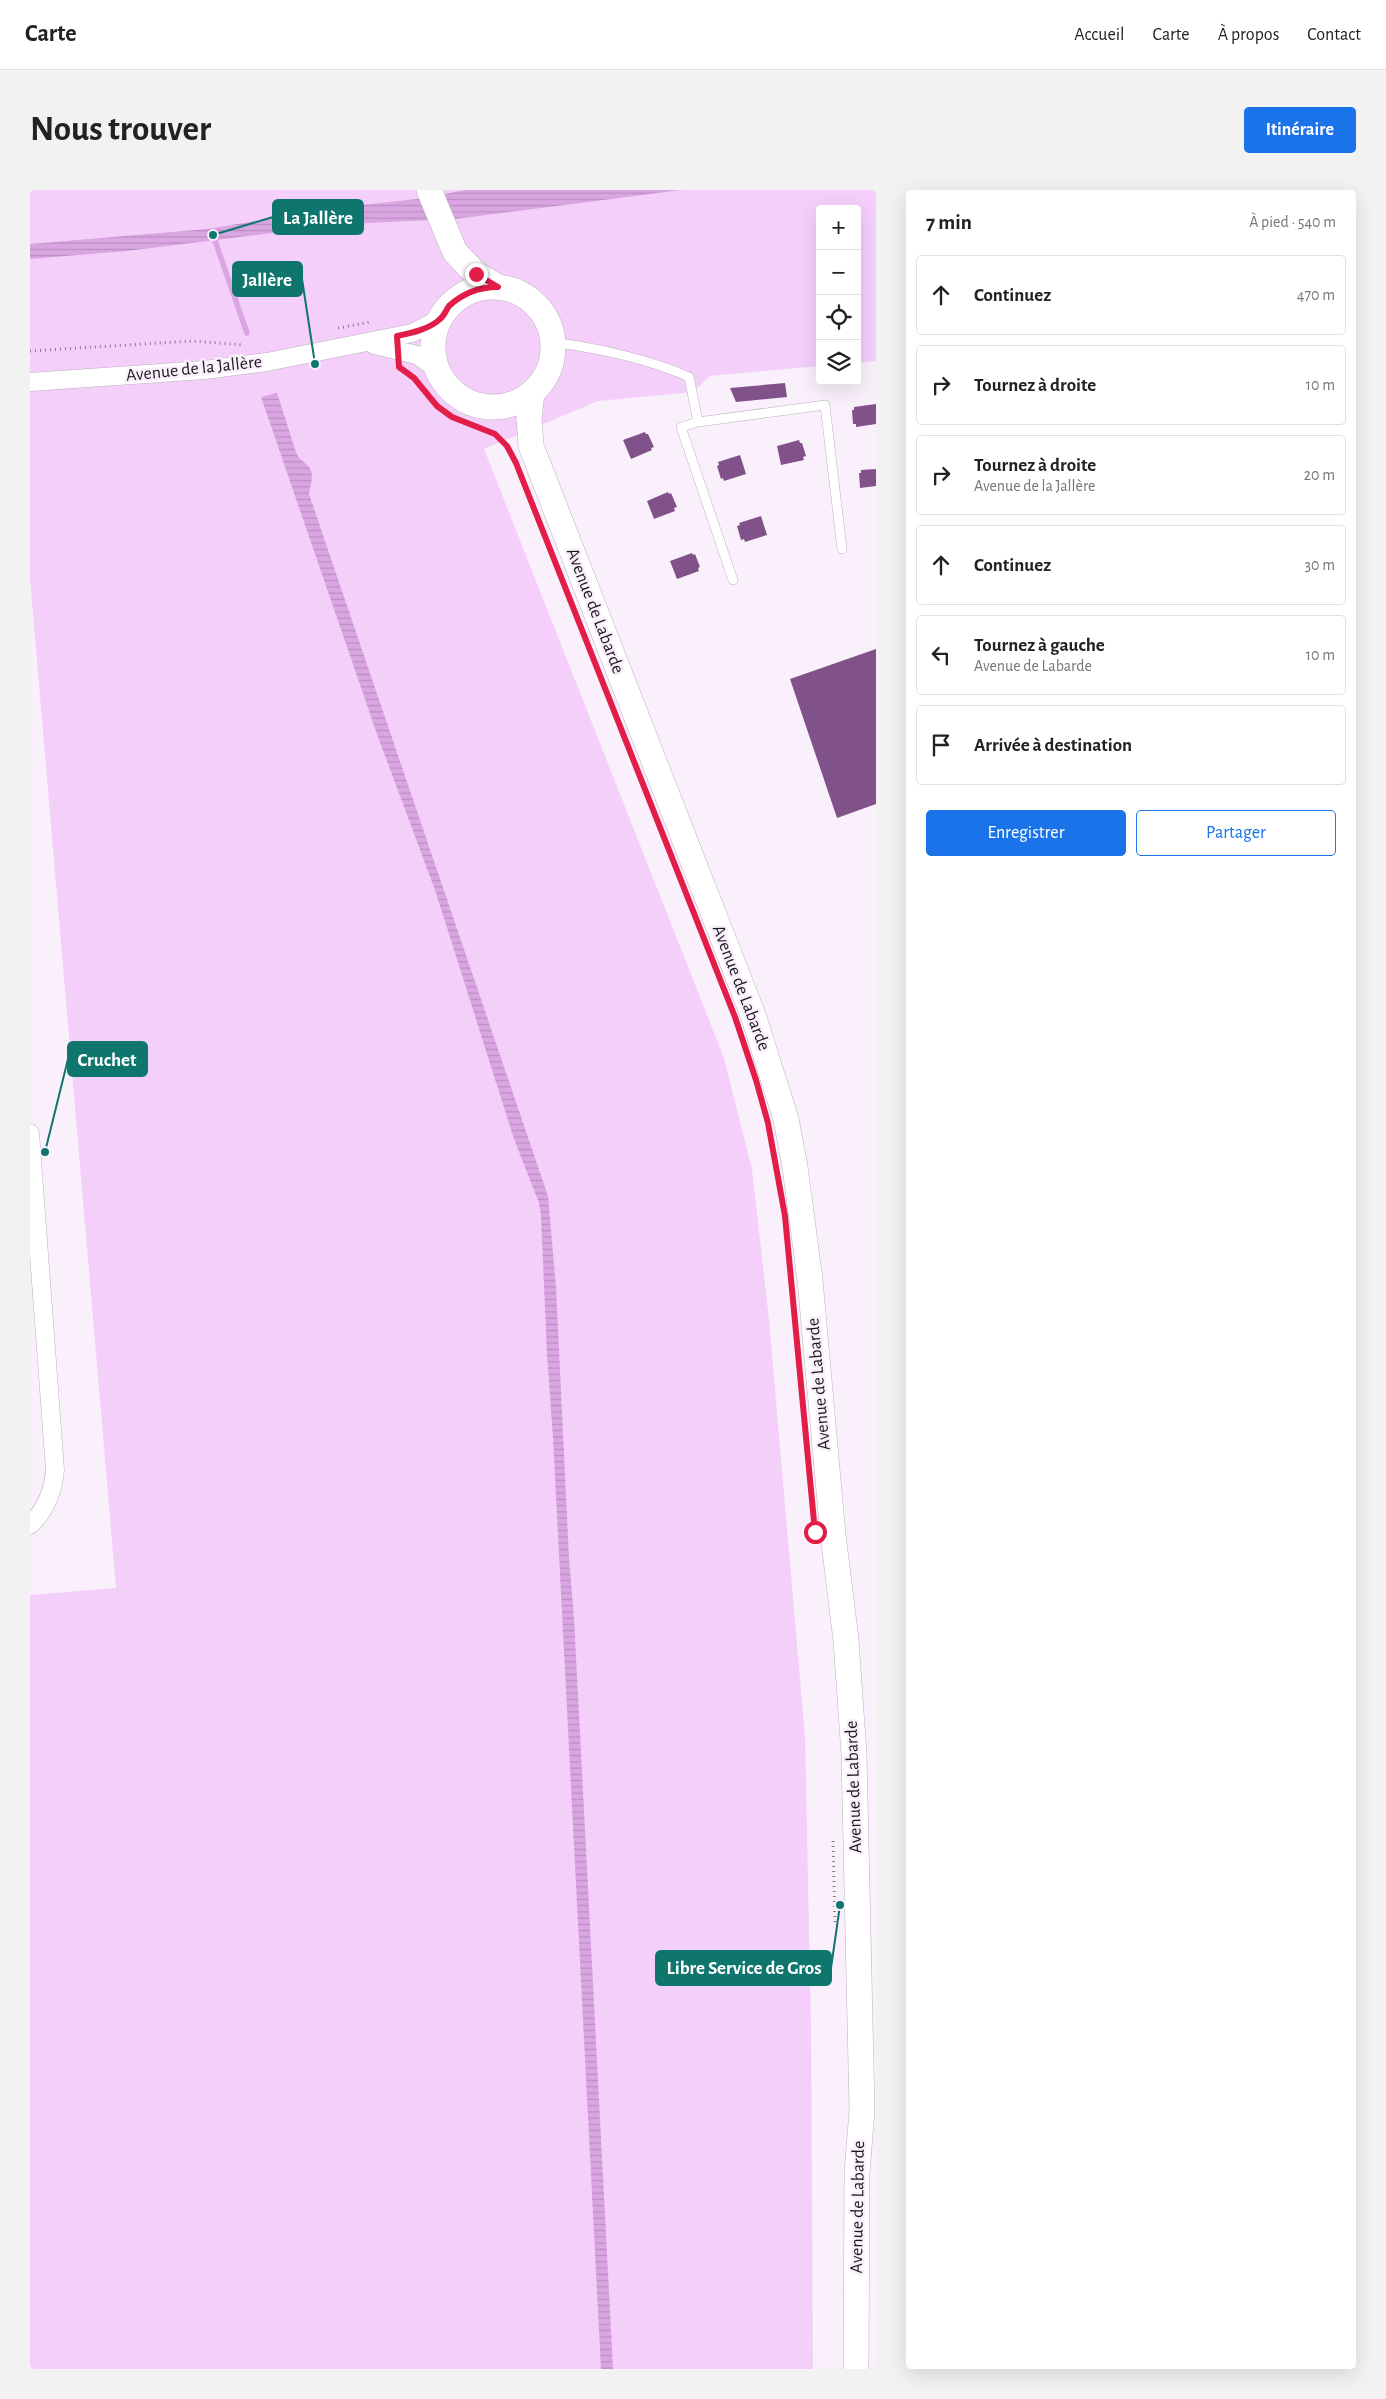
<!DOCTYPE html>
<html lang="fr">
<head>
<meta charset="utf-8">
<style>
  :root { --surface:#fff; --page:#f2f2f2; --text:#222; --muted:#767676; --line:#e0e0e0; --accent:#1a73e8 }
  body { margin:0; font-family:"Alegreya Sans",sans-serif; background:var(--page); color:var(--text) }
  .controls { position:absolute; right:15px; top:15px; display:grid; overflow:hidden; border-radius:5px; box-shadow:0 5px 20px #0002 }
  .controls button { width:45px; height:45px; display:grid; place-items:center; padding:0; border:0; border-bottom:1px solid var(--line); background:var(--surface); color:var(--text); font:25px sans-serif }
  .stop { position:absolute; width:15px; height:15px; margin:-11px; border:4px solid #e11d48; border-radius:50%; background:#fff }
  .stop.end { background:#e11d48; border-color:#fff; box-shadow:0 1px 5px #0008 }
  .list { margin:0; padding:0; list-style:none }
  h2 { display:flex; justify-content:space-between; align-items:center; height:65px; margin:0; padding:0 20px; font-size:21px }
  h2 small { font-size:16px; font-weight:400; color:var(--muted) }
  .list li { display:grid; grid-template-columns:32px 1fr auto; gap:15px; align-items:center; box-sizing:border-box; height:80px; margin:0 10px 10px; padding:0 10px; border:1px solid var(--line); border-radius:5px }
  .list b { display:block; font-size:19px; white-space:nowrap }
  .list p { margin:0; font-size:16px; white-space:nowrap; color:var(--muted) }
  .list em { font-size:16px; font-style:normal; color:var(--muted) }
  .actions { display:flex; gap:10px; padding:15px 20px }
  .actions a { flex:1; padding:11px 0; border:1px solid var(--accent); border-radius:5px; text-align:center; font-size:18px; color:var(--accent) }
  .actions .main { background:var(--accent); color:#fff }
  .icon { flex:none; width:28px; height:28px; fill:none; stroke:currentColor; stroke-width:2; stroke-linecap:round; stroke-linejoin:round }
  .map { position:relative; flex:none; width:846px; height:2179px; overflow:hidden; border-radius:5px }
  header { display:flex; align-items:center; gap:30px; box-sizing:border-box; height:70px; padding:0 25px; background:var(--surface); border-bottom:1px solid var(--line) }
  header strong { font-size:24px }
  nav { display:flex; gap:28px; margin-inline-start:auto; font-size:18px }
  .intro { display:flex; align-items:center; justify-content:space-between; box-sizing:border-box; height:120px; padding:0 30px }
  h1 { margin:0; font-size:35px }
  .button { padding:12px 22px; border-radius:5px; background:var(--accent); color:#fff; font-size:18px; font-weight:700 }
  main { display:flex; gap:30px; padding:0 30px }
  aside { flex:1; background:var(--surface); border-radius:5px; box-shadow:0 5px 20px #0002 }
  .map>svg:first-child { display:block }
  .grass { fill:#f4cffa }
  .water { fill:url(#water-rules) }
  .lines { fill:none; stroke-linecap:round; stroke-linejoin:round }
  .stream { stroke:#daa6e2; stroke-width:5.5 }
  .building { fill:#815289 }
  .lane-casing { stroke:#bbb1bd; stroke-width:10 }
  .street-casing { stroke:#bbb1bd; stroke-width:19 }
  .secondary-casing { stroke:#bbb1bd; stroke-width:26 }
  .path { stroke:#837c84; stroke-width:3; stroke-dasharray:1 4; stroke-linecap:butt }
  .lane { stroke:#fff; stroke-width:9 }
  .street { stroke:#fff; stroke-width:18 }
  .secondary { stroke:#fff; stroke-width:25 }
  .route { stroke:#e11d48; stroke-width:6 }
  .labels { text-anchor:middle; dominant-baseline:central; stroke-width:5; stroke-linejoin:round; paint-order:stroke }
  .street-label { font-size:18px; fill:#1c191d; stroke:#faf0fc }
  .leader { fill:none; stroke:#0f766e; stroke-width:2 }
  .callout-dot { fill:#0f766e; stroke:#faf0fc; stroke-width:2 }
  .callout { fill:#0f766e; stroke:#0f766e; stroke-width:2 }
  .callout-label { font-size:19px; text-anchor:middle; font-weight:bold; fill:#fff }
</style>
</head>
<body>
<header>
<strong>Carte</strong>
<nav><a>Accueil</a><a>Carte</a><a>À propos</a><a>Contact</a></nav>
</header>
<div class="intro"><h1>Nous trouver</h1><a class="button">Itinéraire</a></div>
<main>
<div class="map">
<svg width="846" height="2179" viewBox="0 0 846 2179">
  <defs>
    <pattern id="water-rules" width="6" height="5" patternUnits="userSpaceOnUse" patternTransform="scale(1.25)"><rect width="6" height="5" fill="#daa6e2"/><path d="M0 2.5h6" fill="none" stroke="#ba8ec1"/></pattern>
  </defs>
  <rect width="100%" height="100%" fill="#faf0fc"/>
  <path class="grass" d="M0,0H846V171L827,173V19H790V176L680,186L663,202L568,211L454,259L694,868L722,979L739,1130L775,1547L781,1837L783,2179H0V1405L86,1398L0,389Z"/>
  <path class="water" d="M436,0H651L425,29L315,34L97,61L0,69V54L177,39L304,18L387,9Z
    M247,203L266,262C269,270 274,271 279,277C285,284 280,296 279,304L518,1006L526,1097L539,1368L544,1428L583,2179H571L523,1248L517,1164L511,1026L509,1013L484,949L405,700L348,547L231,207Z"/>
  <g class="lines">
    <path class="stream" d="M183,45L217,143"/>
  </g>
  <path class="building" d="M755,193L757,207L706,212L700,198Z
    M846,214V234L826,237V234H823L822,220H824V217Z
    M615,242L616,244H618L624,257L621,258L622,260L601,269L593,250Z
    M769,250L770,253H772L776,266L773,267L774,270L751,275L747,256Z
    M710,265L716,284L694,291L693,288L691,289L687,276L689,275L688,272Z
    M846,279V296L830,298L829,283H831V280Z
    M638,302L639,304L641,303L647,317L644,318L645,321L624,329L617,311Z
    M731,326L737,345L715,352L714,349L711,350L707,336L710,335L709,333Z
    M662,363L663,365L665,364L670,377L668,378L669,381L647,389L640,371Z
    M846,459V614L807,628L760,489Z"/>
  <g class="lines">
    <g class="lane-casing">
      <path id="lane" d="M523,152C570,159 616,168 659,187L668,232L795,215L812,359
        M668,232L651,237L703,390"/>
    </g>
    <g class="street-casing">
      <path id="street" d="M344,155L387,165L408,180
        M0,192L174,180L237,172L382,143L410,129
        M0,943L25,1280C23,1302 16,1320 0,1335"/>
    </g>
    <g class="secondary-casing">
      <path id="secondary" d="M399,0L425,62L446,84L468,97
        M403 157a60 60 0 1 1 120 0a60 60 0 1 1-120 0Z
        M502,203L499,228L501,256L723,825L756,929L765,977L780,1090L803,1345L816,1450L824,1564L832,1920L827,1983L826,2179"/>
    </g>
    <path class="path" d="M308,138L341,132
      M0,161L162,151L214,155
      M376,181C394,194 403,216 423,228C443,239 467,236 479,260
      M803,1651L805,1735"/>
    <use href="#lane" class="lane"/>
    <use href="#street" class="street"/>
    <use href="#secondary" class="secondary"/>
  </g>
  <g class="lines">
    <path class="route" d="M446,84L468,97C449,97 433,103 419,116C416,120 414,126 410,129C400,139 381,143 367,146L369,177L384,188L407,216L422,227L465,244L477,256L486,273L705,827L726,890L738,933L755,1026L785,1342"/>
  </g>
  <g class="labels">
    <g class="street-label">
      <text transform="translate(164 179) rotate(-6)">Avenue de la Jallère</text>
      <text transform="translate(565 421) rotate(69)">Avenue de Labarde</text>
      <text transform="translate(711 798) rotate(69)">Avenue de Labarde</text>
      <text transform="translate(789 1194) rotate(-95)">Avenue de Labarde</text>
      <text transform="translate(824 1597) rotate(-92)">Avenue de Labarde</text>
      <text transform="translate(828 2017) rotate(-89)">Avenue de Labarde</text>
    </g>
  </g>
  <path class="leader" d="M183 45L243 27M285 174L272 89M15 962L38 869M810 1715L801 1778"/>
  <g class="callout-dot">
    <circle cx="183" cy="45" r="5"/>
    <circle cx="285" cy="174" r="5"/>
    <circle cx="15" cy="962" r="5"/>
    <circle cx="810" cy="1715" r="5"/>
  </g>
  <g class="callout">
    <rect x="243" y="10" width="90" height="34" rx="5"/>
    <rect x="203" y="72" width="69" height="34" rx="5"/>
    <rect x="38" y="852" width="79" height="34" rx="5"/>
    <rect x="626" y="1761" width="175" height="34" rx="5"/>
  </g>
  <g class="callout-label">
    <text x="288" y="34">La Jallère</text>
    <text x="237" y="96">Jallère</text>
    <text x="77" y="876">Cruchet</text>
    <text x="714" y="1784">Libre Service de Gros</text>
  </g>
</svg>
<div class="controls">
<button>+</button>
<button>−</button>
<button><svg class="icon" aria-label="locate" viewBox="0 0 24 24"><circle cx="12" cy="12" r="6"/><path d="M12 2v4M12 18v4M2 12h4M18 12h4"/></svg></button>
<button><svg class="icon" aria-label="layers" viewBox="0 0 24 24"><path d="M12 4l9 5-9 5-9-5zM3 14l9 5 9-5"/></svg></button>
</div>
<div class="stop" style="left:785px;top:1342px"></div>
<div class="stop end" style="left:446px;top:84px"></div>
</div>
<aside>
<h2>7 min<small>À pied · 540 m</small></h2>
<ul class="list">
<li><svg class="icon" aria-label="ahead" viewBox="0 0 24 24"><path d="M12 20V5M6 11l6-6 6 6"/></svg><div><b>Continuez</b></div><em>470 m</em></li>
<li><svg class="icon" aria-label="right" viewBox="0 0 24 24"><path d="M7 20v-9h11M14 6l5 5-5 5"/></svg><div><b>Tournez à droite</b></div><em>10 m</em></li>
<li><svg class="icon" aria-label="right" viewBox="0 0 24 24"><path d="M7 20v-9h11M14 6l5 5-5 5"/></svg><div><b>Tournez à droite</b><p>Avenue de la Jallère</p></div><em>20 m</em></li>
<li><svg class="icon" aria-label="ahead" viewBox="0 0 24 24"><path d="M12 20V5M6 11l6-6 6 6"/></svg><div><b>Continuez</b></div><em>30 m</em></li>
<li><svg class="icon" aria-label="left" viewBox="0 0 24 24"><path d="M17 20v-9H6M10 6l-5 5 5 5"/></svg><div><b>Tournez à gauche</b><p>Avenue de Labarde</p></div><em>10 m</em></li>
<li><svg class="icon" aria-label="arrive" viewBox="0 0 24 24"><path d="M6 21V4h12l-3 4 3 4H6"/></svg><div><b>Arrivée à destination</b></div></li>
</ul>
<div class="actions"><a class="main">Enregistrer</a><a>Partager</a></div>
</aside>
</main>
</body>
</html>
